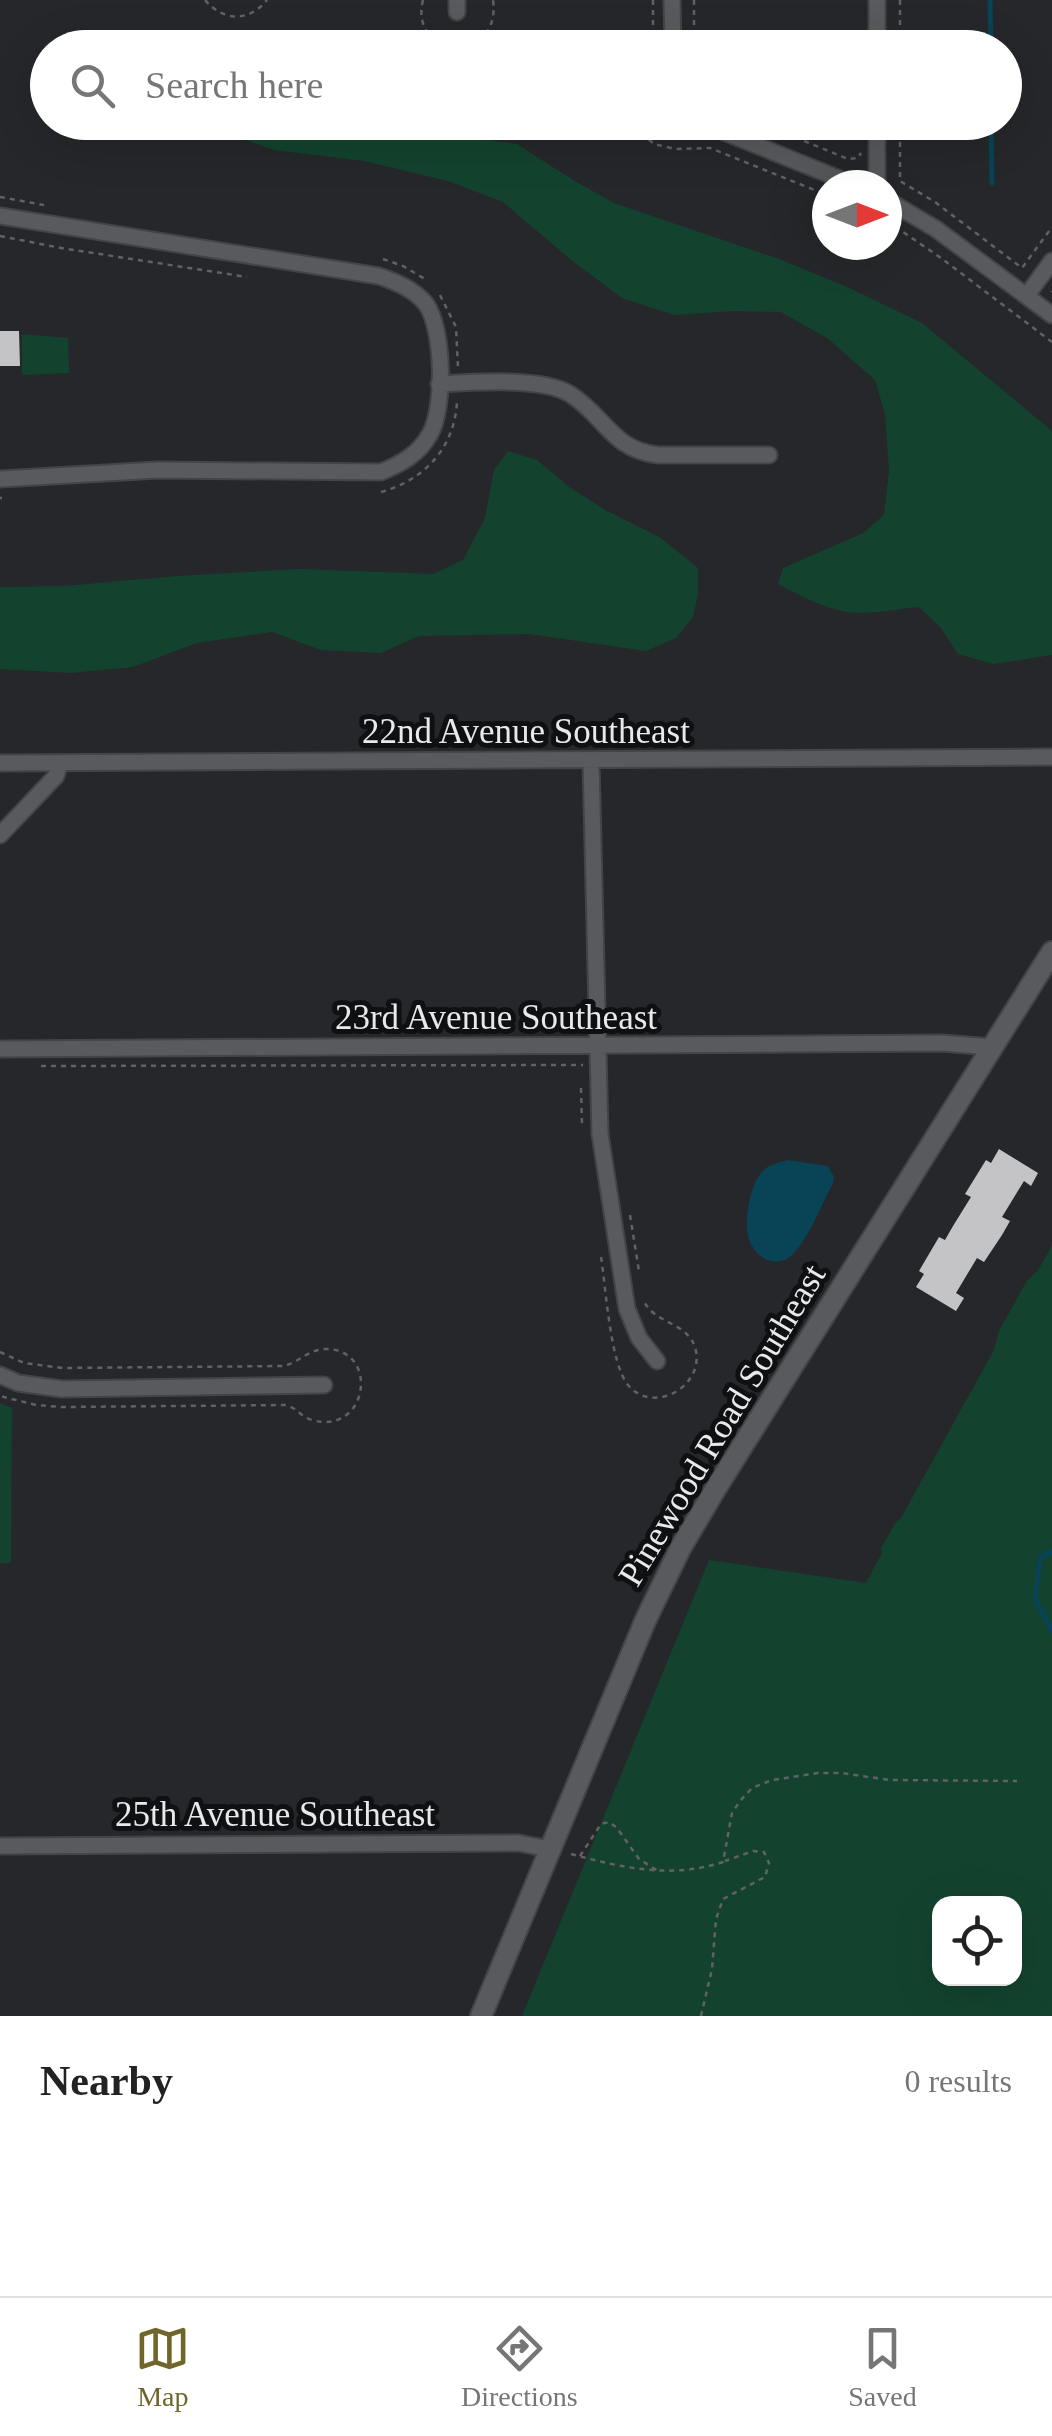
<!DOCTYPE html>
<html lang="en">
<head>
<meta charset="utf-8">
<style>
  :root { --surface:#fff; --page:#f6f6f6; --text:#222; --muted:#767676; --line:#e0e0e0; --accent:#70652b }
  body { margin:0; font-family:Georgia,serif; background:var(--page); color:var(--text) }
  .controls { position:absolute; right:30px; bottom:30px; display:grid; overflow:hidden; border-radius:20px; box-shadow:0 10px 40px #0002 }
  .controls button { width:90px; height:90px; display:grid; place-items:center; padding:0; border:0; border-bottom:2px solid var(--line); background:var(--surface); color:var(--text); font:50px sans-serif }
  .compass { position:absolute; left:812px; top:170px; width:90px; height:90px; border-radius:50%; background:var(--surface); box-shadow:0 10px 40px #0002; rotate:90deg }
  .list { margin:0; padding:0; list-style:none }
  h2 { display:flex; justify-content:space-between; align-items:center; height:130px; margin:0; padding:0 40px; font-size:42px }
  h2 small { font-size:32px; font-weight:400; color:var(--muted) }
  .icon { flex:none; width:55px; height:55px; fill:none; stroke:currentColor; stroke-width:2; stroke-linecap:round; stroke-linejoin:round }
  .map { position:relative; flex:none; width:1052px; height:2016px; overflow:hidden }
  .search { position:absolute; background:var(--surface); box-shadow:0 10px 40px #0002; left:30px; right:30px; top:30px; height:110px; display:flex; align-items:center; gap:25px; box-sizing:border-box; padding:0 35px; border-radius:55px; color:var(--muted); font-size:38px }
  .sheet { height:280px; background:var(--surface) }
  nav { display:flex; justify-content:space-around; align-items:center; box-sizing:border-box; height:140px; border-top:2px solid var(--line); background:var(--surface); font-size:28px; color:var(--muted) }
  nav a { display:grid; justify-items:center; gap:5px }
  nav .on { color:var(--accent) }
  .map>svg:first-child { display:block }
  .green { fill:#13432f; fill-rule:evenodd }
  .water { fill:#094356 }
  .lines { fill:none; stroke-linecap:round; stroke-linejoin:round }
  .stream { stroke:#094356; stroke-width:5 }
  .building { fill:#c4c4c7 }
  .minor-casing { stroke:#434446; stroke-width:19 }
  .tertiary-casing { stroke:#434446; stroke-width:24 }
  .path { stroke:#616265; stroke-width:2.5; stroke-dasharray:5 5; stroke-linecap:butt }
  .minor { stroke:#595a5d; stroke-width:15 }
  .tertiary { stroke:#595a5d; stroke-width:20 }
  .labels { text-anchor:middle; dominant-baseline:central; stroke-width:10; stroke-linejoin:round; paint-order:stroke }
  .street-label { font-size:35px; fill:#e8e9ea; stroke:#0f1011 }
</style>
</head>
<body>
<div class="map">
<svg width="1052" height="2016" viewBox="0 0 1052 2016">
  <rect width="100%" height="100%" fill="#25272a"/>
  <path class="green" d="M223,123H413L471,138L517,144L573,180L614,203L779,259L845,286L922,323L1052,431V655L993,664L958,654L941,628L919,607C894,609 863,617 838,610C817,605 797,594 778,584L783,568L863,533L884,515L889,470L885,414L875,380L827,338L781,312L735,311L674,315L622,298L571,260L503,202L448,181L364,161L274,150L240,138L223,126Z
    M22,334L68,338L69,373L22,375Z
    M508,451L537,460L569,487L607,511L661,538L698,568V594L693,617L676,638L646,651L529,634L419,636L381,653L321,650L272,632L197,643L133,667L71,673L0,669V587L64,586L177,576L299,569L433,574L463,560L485,518L494,470Z
    M1052,1245V2016H522L709,1560L866,1583L882,1553L881,1548L896,1522L901,1518L994,1350L999,1331L1026,1282L1038,1270ZM940,1904H1014V1978H940Z
    M0,1403L12,1408L11,1563H0Z"/>
  <path class="water" d="M788,1160L828,1166L834,1177L833,1183C822,1204 810,1235 794,1253C780,1269 758,1261 750,1242C742,1226 750,1179 766,1168C772,1164 781,1162 788,1160Z"/>
  <g class="lines">
    <path class="stream" d="M990,0L991,48
      M991,122L992,183
      M1052,1551L1040,1558L1035,1599L1052,1631"/>
  </g>
  <path class="building" d="M0,331H19L20,366H0Z
    M999,1149L1038,1173L1031,1186L1024,1181L1002,1217L1010,1221L1002,1235L984,1262L977,1258L956,1293L964,1298L956,1311L916,1287L924,1274L919,1271L939,1237L945,1240L953,1226L971,1197L965,1194L986,1160L991,1163Z"/>
  <g class="lines">
    <g class="minor-casing">
      <path id="minor" d="M457,0V12
        M672,0L673,48
        M877,0V48
        M699,122L855,185
        M877,122V185
        M887,200L936,229L1052,315
        M0,216L379,276C396,282 414,289 426,304C444,329 445,408 430,434C419,454 401,464 381,472L158,470L0,479
        M1027,295L1052,261
        M439,384C472,382 543,377 570,394C606,417 611,449 658,455H769
        M591,761L600,1134L627,1309L639,1338L657,1361
        M0,763L1052,757
        M0,835L56,776L60,763
        M0,1049L942,1043L992,1047
        M0,1375L18,1383L62,1389L324,1385
        M0,1846L519,1843L549,1849"/>
    </g>
    <g class="tertiary-casing">
      <path id="tertiary" d="M481,2016L646,1619L681,1547L716,1488L1052,952"/>
    </g>
    <path class="path" d="M205,0C224,22 249,22 267,0
      M423,0C408,59 502,65 493,0
      M653,0V48
      M694,0V48
      M900,0V48
      M640,122L646,137L654,144L675,149L710,148L827,195
      M758,122L848,159L858,158L861,153
      M900,122V181L935,202L1022,268L1052,227
      M0,197L44,205
      M887,221L941,258L1052,342
      M0,236L61,248L247,277
      M383,259L403,266L425,279
      M1052,292V291
      M440,295L456,327L458,368
      M381,492C425,480 455,447 457,401
      M0,498H2
      M41,1066L583,1065
      M581,1088L582,1125
      M630,1215L639,1271
      M601,1257C606,1288 610,1363 628,1385C653,1415 703,1387 696,1351C690,1321 653,1325 643,1299
      M0,1352L24,1363L63,1368L284,1366C299,1362 311,1348 327,1349C380,1350 368,1436 312,1420C301,1417 297,1408 286,1405L62,1407L36,1405L0,1396
      M571,1854C623,1868 671,1879 723,1862L732,1813L740,1801L752,1788L772,1780L818,1773H841L890,1780L1017,1781
      M580,1856L601,1824L609,1822L617,1828L639,1859L658,1871
      M701,2016L712,1969L716,1919L723,1899L765,1877L769,1863L764,1852L753,1851L725,1861"/>
    <use href="#minor" class="minor"/>
    <use href="#tertiary" class="tertiary"/>
  </g>
  <g class="labels">
    <g class="street-label">
      <text x="526" y="731">22nd Avenue Southeast</text>
      <text x="496" y="1017">23rd Avenue Southeast</text>
      <text transform="translate(722 1425) rotate(-59)">Pinewood Road Southeast</text>
      <text x="275" y="1814">25th Avenue Southeast</text>
    </g>
  </g>
</svg>
<div class="controls">
<button><svg class="icon" aria-label="locate" viewBox="0 0 24 24"><circle cx="12" cy="12" r="6"/><path d="M12 2v4M12 18v4M2 12h4M18 12h4"/></svg></button>
</div>
<svg class="compass" viewBox="-18 -18 36 36"><path d="M0-13l5 13h-10z" fill="#e53935"/><path d="M0 13l5-13h-10z" fill="#767676"/></svg>
<div class="search"><svg class="icon" aria-label="search" viewBox="0 0 24 24"><circle cx="10" cy="10" r="6"/><path d="M15 15l6 6"/></svg>Search here</div>
</div>
<section class="sheet">
<h2>Nearby<small>0 results</small></h2>
<ul class="list">
</ul>
</section>
<nav>
<a class="on"><svg class="icon" aria-label="map" viewBox="0 0 24 24"><path d="M3 6l6-2 6 2 6-2v14l-6 2-6-2-6 2zM9 4v14M15 6v14"/></svg>Map</a>
<a><svg class="icon" aria-label="directions" viewBox="0 0 24 24"><path d="M12 3l9 9-9 9-9-9zM9 14v-3h6M13 9l2 2-2 2"/></svg>Directions</a>
<a><svg class="icon" aria-label="saved" viewBox="0 0 24 24"><path d="M7 4h10v16l-5-4-5 4z"/></svg>Saved</a>
</nav>
</body>
</html>
